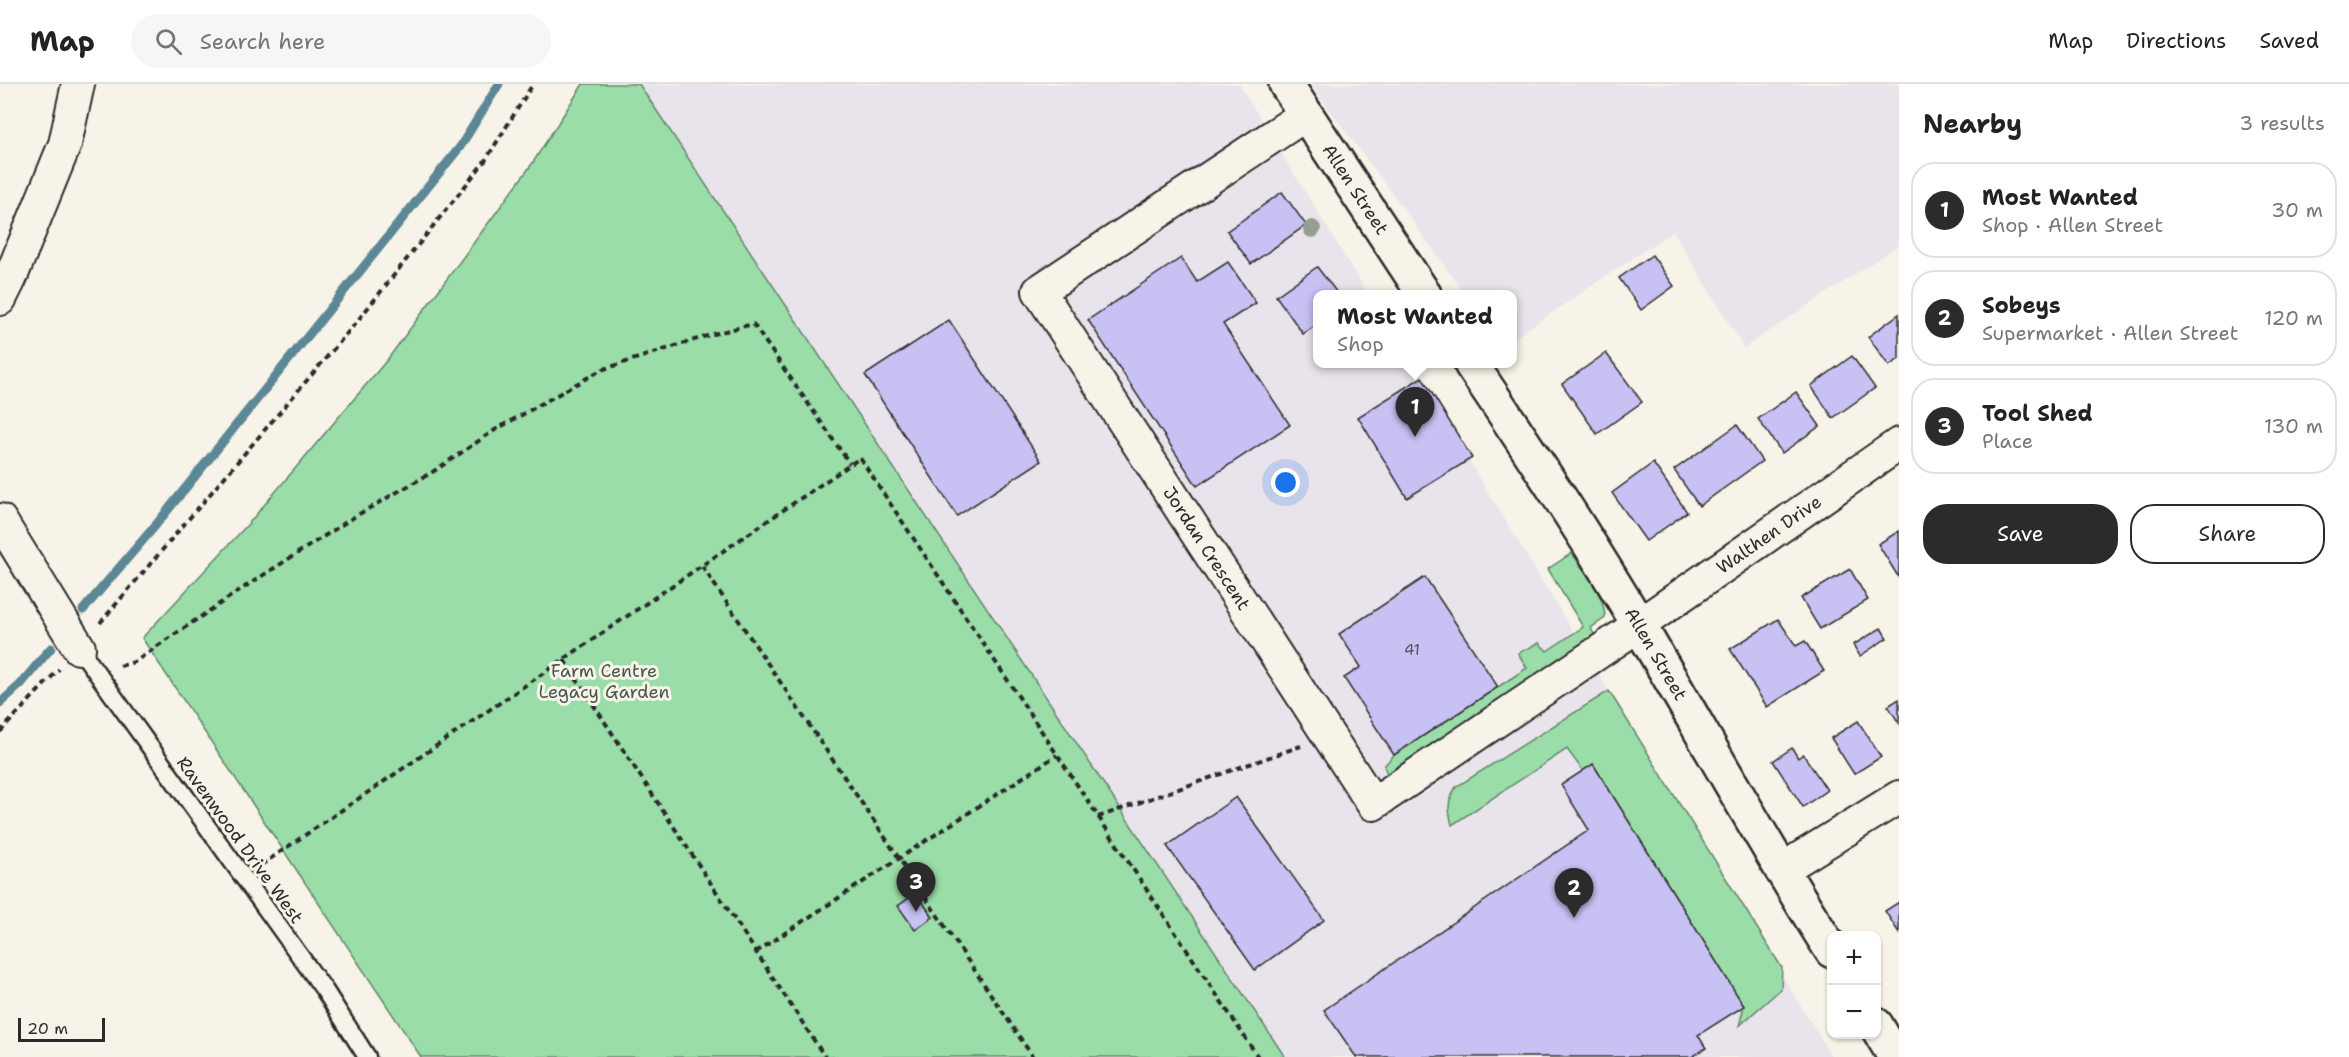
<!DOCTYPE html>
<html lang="en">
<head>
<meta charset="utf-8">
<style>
  :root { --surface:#fff; --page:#f6f6f6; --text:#222; --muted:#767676; --line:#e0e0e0; --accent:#2b2b2b }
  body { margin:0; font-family:"Shantell Sans",sans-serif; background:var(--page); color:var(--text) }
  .controls { position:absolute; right:18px; bottom:18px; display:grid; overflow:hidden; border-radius:12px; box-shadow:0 2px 4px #0004 }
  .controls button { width:54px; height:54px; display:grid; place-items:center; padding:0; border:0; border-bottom:2px solid var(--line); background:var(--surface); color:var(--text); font:30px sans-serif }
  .scale { position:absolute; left:18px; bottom:15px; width:87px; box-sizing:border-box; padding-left:6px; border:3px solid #2b2b2b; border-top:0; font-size:16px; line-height:21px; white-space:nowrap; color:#2b2b2b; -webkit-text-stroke:4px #f7f3e8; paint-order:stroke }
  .you { position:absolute; left:1286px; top:399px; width:21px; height:21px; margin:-15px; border:4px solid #fff; border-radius:50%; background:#1a73e8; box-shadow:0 0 0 9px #1a73e833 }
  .badge { display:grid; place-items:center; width:39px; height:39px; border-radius:50%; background:var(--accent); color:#fff; font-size:20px; font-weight:700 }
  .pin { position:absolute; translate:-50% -50px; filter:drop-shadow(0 2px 3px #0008) }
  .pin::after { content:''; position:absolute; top:32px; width:21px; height:18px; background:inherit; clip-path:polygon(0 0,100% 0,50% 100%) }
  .popup { position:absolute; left:1313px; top:206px; width:204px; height:78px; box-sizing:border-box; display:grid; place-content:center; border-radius:12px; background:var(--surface); filter:drop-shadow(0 2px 4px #0005); font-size:20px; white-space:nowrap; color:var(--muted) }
  .popup b { font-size:22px; color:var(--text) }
  .popup::after { content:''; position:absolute; left:50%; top:100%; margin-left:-12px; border:12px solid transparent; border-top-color:var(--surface) }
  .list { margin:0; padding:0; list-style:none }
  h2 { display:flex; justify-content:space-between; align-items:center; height:78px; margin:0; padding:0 24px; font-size:26px }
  h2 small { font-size:20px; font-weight:400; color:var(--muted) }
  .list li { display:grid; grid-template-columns:39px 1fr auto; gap:18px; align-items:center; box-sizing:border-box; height:96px; margin:0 12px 12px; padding:0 12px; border:2px solid var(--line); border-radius:24px }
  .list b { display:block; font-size:22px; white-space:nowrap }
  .list p { margin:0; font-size:20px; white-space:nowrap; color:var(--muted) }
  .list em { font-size:20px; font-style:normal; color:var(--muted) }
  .actions { display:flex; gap:12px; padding:18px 24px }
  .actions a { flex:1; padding:14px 0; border:2px solid var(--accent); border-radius:24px; text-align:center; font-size:21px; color:var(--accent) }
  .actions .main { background:var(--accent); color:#fff }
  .icon { flex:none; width:33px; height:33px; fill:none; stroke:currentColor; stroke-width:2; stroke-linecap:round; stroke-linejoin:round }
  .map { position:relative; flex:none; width:1899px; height:973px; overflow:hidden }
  header { display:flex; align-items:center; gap:36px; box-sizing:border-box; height:84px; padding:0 30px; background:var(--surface); border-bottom:2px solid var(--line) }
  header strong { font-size:28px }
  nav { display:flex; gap:33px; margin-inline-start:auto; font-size:21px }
  .search { width:420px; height:54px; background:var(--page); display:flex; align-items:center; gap:15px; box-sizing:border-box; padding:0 21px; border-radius:33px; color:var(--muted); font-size:22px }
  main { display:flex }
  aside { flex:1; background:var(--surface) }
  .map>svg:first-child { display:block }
  .built { fill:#e9e4eb }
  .green { fill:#9adda8; stroke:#62846a; stroke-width:1.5 }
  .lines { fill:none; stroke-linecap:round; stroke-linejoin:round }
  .stream { stroke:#5c8796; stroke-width:9 }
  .building { fill:#c8c1f3; stroke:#2b2b2b; stroke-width:1.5 }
  .service-casing { stroke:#2b2b2b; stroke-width:21 }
  .minor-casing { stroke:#2b2b2b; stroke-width:36 }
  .tertiary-casing { stroke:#2b2b2b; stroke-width:38 }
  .path { stroke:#2b2b2b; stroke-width:4; stroke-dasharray:6 4.5; stroke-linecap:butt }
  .service { stroke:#f7f3e8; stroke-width:16 }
  .minor { stroke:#f7f3e8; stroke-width:32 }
  .tertiary { stroke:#f7f3e8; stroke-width:33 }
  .tree { fill:#969e91 }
  .labels { text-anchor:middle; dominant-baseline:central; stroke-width:6; stroke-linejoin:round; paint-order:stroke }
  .number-label { font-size:15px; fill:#52505d }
  .street-label { font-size:18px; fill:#2b2b2b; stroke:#f7f3e8 }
  .park-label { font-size:18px; fill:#47584a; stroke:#f7f3e8 }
</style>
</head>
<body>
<header>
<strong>Map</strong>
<div class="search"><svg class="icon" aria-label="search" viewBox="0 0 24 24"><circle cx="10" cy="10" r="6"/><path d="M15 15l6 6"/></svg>Search here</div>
<nav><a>Map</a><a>Directions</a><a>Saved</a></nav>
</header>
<main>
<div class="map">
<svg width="1899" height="973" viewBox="0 0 1899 973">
  <rect width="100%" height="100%" fill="#f7f3e8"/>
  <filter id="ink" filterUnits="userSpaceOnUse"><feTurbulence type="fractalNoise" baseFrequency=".0167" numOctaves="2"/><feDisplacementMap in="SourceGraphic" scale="12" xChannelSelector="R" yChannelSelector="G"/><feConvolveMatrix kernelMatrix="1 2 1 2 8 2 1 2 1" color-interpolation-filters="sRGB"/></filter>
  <g filter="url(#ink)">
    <path class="built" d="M639,0H1239L1368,210H1318V280H1410L1832,973H1285Z
      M1310,0H1899V161L1744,264L1673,147L1513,255L1512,210H1465L1389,105Z"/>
    <path class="green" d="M583,0H639L1285,973H421L142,554L249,439L387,276L532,80Z
      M1572,469C1584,488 1605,510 1605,534L1591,544L1594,550L1588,562L1391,691L1387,690L1384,682L1394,671L1527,584L1518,569L1539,559L1547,567L1583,543L1548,485Z
      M1609,607L1782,884L1781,905L1739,942L1744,922L1593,680L1583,687L1567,665L1452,741C1448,725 1447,717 1456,703Z"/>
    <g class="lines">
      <path class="stream" d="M83,526L155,442L460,63L499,0
        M0,619L20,601L51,564"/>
    </g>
    <path class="building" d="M1282,108L1306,141L1251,180L1227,147Z
      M1652,171L1674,202L1641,226L1619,194Z
      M1181,174L1197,198L1228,178L1256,219L1223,240L1290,341L1197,402L1088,236Z
      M1317,183L1338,210H1318V240L1303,250L1276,212Z
      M1899,230V275L1889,282L1868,253Z
      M949,236L1041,377L957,432L865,291Z
      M1606,269L1642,318L1597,350L1562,300Z
      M1852,272L1875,304L1833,334L1811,302Z
      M1422,293L1472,374L1407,414L1358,333Z
      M1796,308L1820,342L1782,369L1758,335Z
      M1737,341L1762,377L1699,422L1674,386Z
      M1653,379L1687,428L1646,457L1612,409Z
      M1899,447V494L1878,460Z
      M1850,485L1868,516L1820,545L1801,514Z
      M1425,493L1498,603L1394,671L1344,594L1361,583L1339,550Z
      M1778,535L1796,562L1805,557L1824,587L1767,623L1730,565Z
      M1881,544L1887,554L1860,572L1853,561Z
      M1899,615V639L1888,622Z
      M1858,637L1881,673L1854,690L1831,654Z
      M1792,664L1798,674L1803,670L1827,706L1803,723L1773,677Z
      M1593,680L1744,922L1698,951L1706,964L1692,973H1356L1324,926L1589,746L1561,701Z
      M1236,713L1324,836L1255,886L1167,762Z
      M916,809L933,833L915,846L898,822Z
      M1899,818V849L1885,827Z"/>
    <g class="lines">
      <g class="service-casing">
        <path id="service" d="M79,564L325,907L367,973"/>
      </g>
      <g class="minor-casing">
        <g id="minor">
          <path id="s1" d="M1305,31L1039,207L1373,720L1639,541L1899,360"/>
          <path d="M0,215L10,195L65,60L78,0"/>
          <path d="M0,436L79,564"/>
          <path d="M1781,786L1899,713"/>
        </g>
      </g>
      <g class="tertiary-casing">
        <g id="tertiary">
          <path id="s2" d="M1286,0L1424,210"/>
          <path id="s3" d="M1471,280C1529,366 1587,453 1640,543C1704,651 1764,761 1832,867"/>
          <path d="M1876,941L1895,973"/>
        </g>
      </g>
      <path class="path" d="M702,482L1033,973
        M100,539L355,240L485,77L533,0
        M564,576L825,973
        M120,582L134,578L237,508L354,433L434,387L495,346L601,286L713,250L753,240L850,380
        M0,648L59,585
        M1098,733L1301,662
        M261,781L860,374L1258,973
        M756,868L1057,671"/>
      <use href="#service" class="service"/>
      <use href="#minor" class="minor"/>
      <use href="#tertiary" class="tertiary"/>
    </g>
    <circle class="tree" cx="1312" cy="145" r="9"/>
  </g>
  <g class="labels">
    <g class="number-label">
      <text x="1412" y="566">41</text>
    </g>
    <g class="street-label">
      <text stroke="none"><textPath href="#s2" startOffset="126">Allen Street</textPath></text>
      <text stroke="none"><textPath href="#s1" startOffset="1410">Walthen Drive</textPath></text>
      <text stroke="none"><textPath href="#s1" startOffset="626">Jordan Crescent</textPath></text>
      <text stroke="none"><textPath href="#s3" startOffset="344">Allen Street</textPath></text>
      <text transform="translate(240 756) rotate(54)">Ravenwood Drive West</text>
    </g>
    <g class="park-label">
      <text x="604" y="587">Farm Centre<tspan x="604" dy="21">Legacy Garden</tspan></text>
    </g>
  </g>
</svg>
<div class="controls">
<button>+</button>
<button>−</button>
</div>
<div class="scale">20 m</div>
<div class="you"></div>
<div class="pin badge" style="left:1415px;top:353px">1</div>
<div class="popup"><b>Most Wanted</b>Shop</div>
<div class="pin badge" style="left:1574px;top:834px">2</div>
<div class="pin badge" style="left:916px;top:828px">3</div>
</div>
<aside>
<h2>Nearby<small>3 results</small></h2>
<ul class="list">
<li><span class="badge">1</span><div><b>Most Wanted</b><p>Shop · Allen Street</p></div><em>30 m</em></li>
<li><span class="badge">2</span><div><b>Sobeys</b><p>Supermarket · Allen Street</p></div><em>120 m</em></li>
<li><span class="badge">3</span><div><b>Tool Shed</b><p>Place</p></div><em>130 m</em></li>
</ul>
<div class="actions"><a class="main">Save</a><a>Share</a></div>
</aside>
</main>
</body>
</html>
